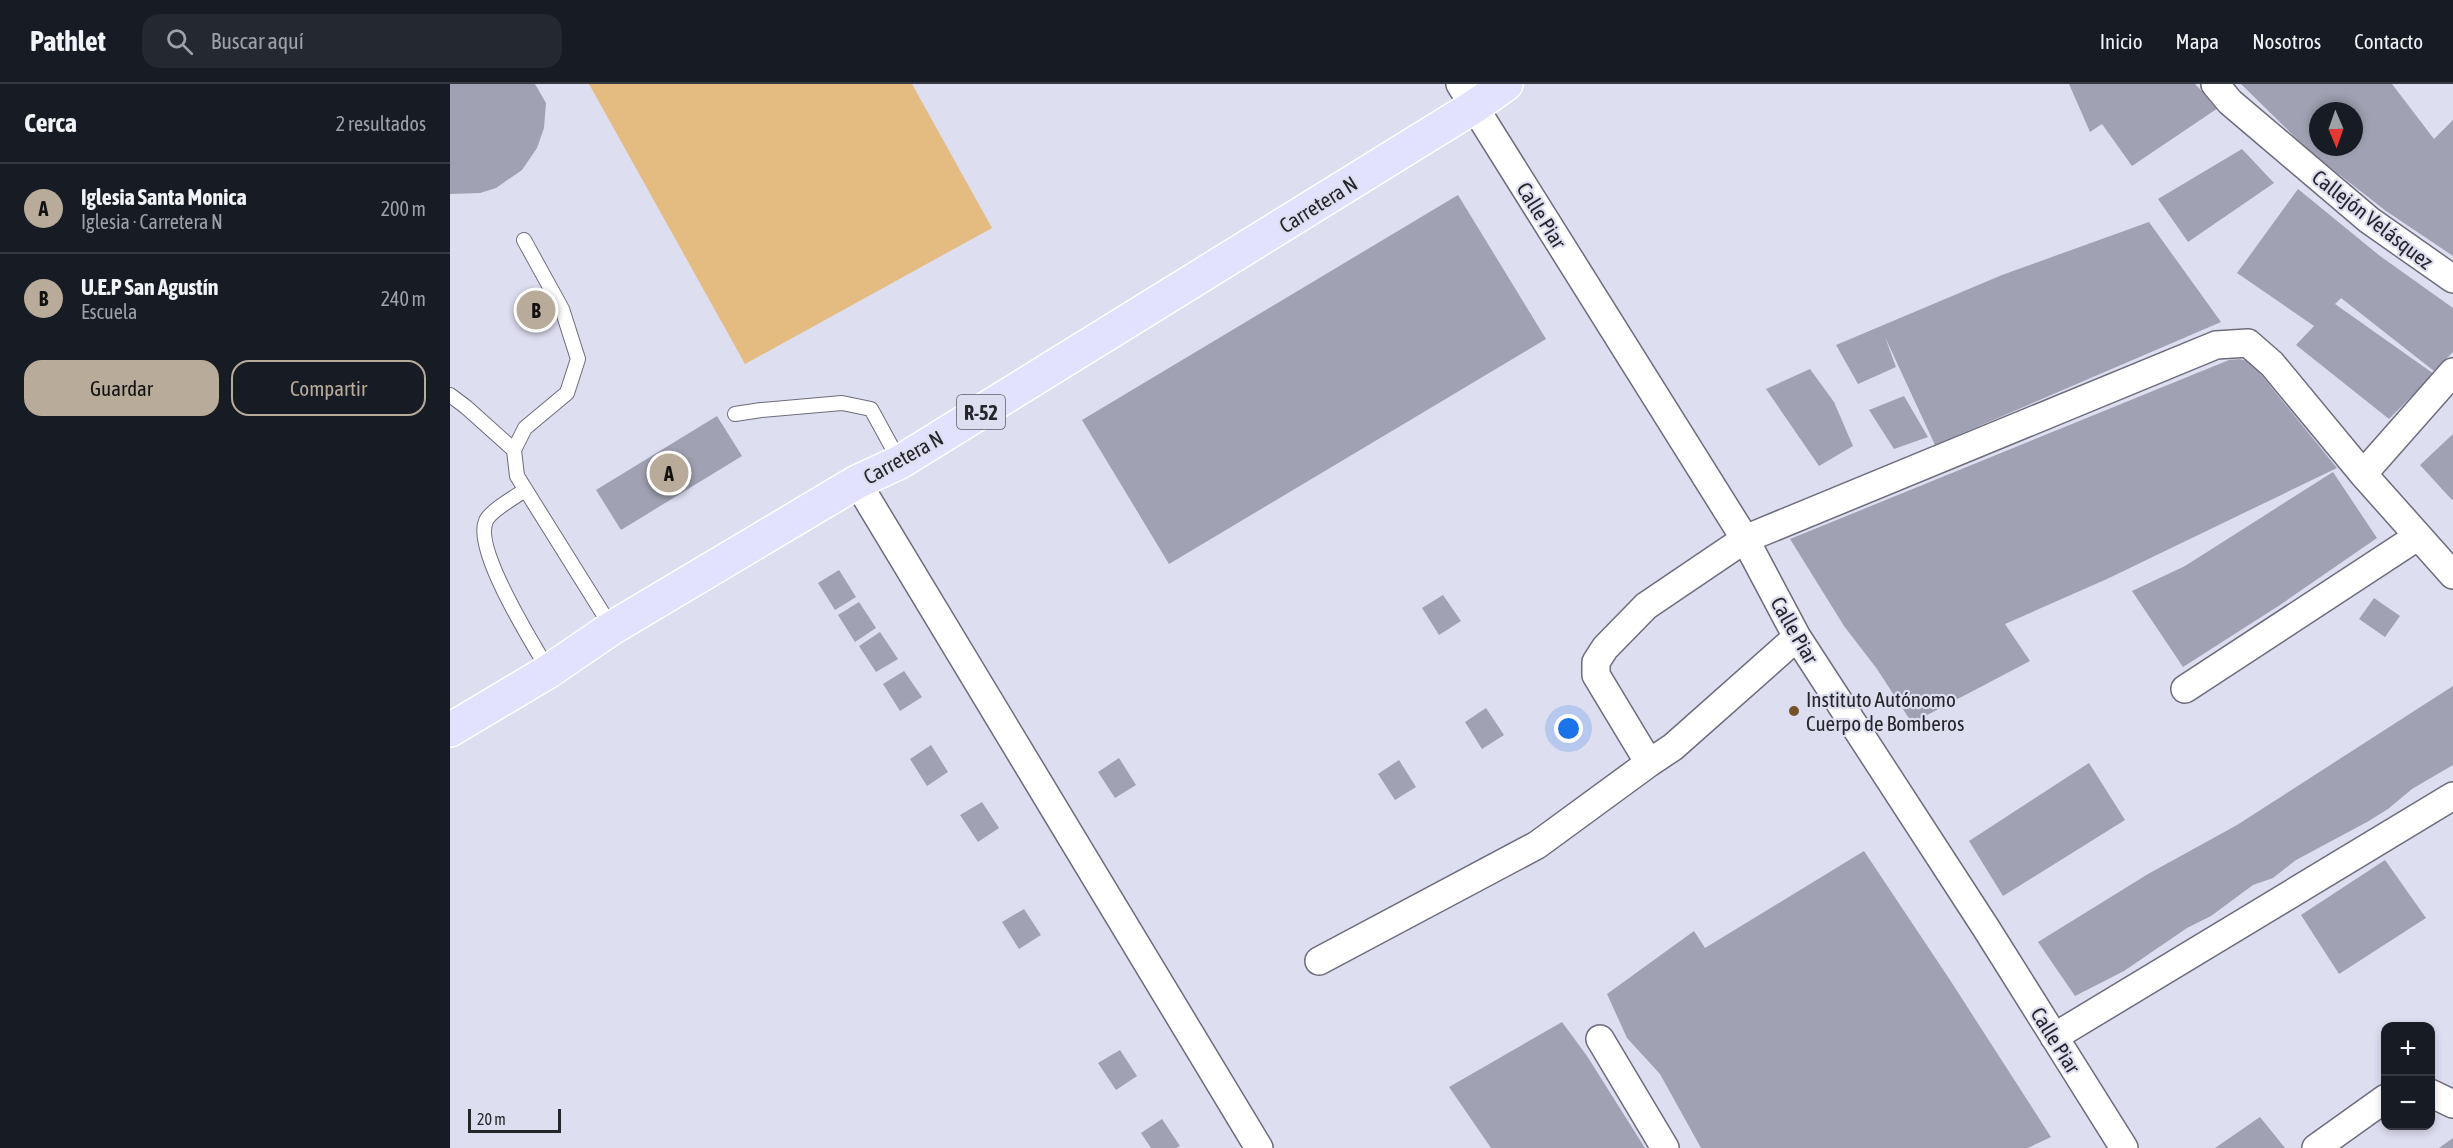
<!DOCTYPE html>
<html lang="es">
<head>
<meta charset="utf-8">
<style>
  :root { --surface:#171b24; --page:#242831; --text:#f1f3f6; --muted:#9ea1a6; --line:#363941; --accent:#b8ab99 }
  body { margin:0; font-family:"Asap Condensed",sans-serif; background:var(--page); color:var(--text) }
  .controls { position:absolute; right:18px; bottom:18px; display:grid; overflow:hidden; border-radius:12px; box-shadow:0 3px 9px #0003 }
  .controls button { width:54px; height:54px; display:grid; place-items:center; padding:0; border:0; border-bottom:2px solid var(--line); background:var(--surface); color:var(--text); font:30px sans-serif }
  .compass { position:absolute; left:1859px; top:18px; width:54px; height:54px; border-radius:50%; background:var(--surface); box-shadow:0 3px 9px #0003; rotate:178deg }
  .scale { position:absolute; left:18px; bottom:15px; width:93px; box-sizing:border-box; padding-left:6px; border:3px solid #25252c; border-top:0; font-size:16px; line-height:21px; white-space:nowrap; color:#25252c; -webkit-text-stroke:4px #dedef1; paint-order:stroke }
  .you { position:absolute; left:1119px; top:645px; width:21px; height:21px; margin:-15px; border:4px solid #fff; border-radius:50%; background:#1a73e8; box-shadow:0 0 0 9px #1a73e833 }
  .badge { display:grid; place-items:center; width:39px; height:39px; border-radius:50%; background:var(--accent); color:#111; font-size:20px; font-weight:700 }
  .pin { position:absolute; translate:-50% -50%; border:3px solid #fff; box-shadow:0 2px 6px #0006 }
  .list { margin:0; padding:0; list-style:none }
  h2 { display:flex; justify-content:space-between; align-items:center; height:78px; margin:0; padding:0 24px; font-size:26px }
  h2 small { font-size:20px; font-weight:400; color:var(--muted) }
  .list li { display:grid; grid-template-columns:39px 1fr auto; gap:18px; align-items:center; box-sizing:border-box; height:90px; padding:0 24px; border-top:2px solid var(--line) }
  .list b { display:block; font-size:22px; white-space:nowrap }
  .list p { margin:0; font-size:20px; white-space:nowrap; color:var(--muted) }
  .list em { font-size:20px; font-style:normal; color:var(--muted) }
  .actions { display:flex; gap:12px; padding:18px 24px }
  .actions a { flex:1; padding:14px 0; border:2px solid var(--accent); border-radius:18px; text-align:center; font-size:21px; color:var(--accent) }
  .actions .main { background:var(--accent); color:#111 }
  .icon { flex:none; width:33px; height:33px; fill:none; stroke:currentColor; stroke-width:2; stroke-linecap:round; stroke-linejoin:round }
  .map { position:relative; flex:none; width:2003px; height:1064px; overflow:hidden }
  header { display:flex; align-items:center; gap:36px; box-sizing:border-box; height:84px; padding:0 30px; background:var(--surface); border-bottom:2px solid var(--line) }
  header strong { font-size:28px }
  nav { display:flex; gap:33px; margin-inline-start:auto; font-size:21px }
  .search { width:420px; height:54px; background:var(--page); display:flex; align-items:center; gap:15px; box-sizing:border-box; padding:0 21px; border-radius:18px; color:var(--muted); font-size:22px }
  main { display:flex }
  aside { flex:1; background:var(--surface) }
  .map>svg:first-child { display:block }
  .green { fill:#e4bc82 }
  .building { fill:#a0a1b2; fill-rule:evenodd }
  .lines { fill:none; stroke-linecap:round; stroke-linejoin:round }
  .service-casing { stroke:#6c6c7d; stroke-width:16 }
  .minor-casing { stroke:#6c6c7d; stroke-width:30 }
  .primary-casing { stroke:#fff; stroke-width:36 }
  .service { stroke:#fff; stroke-width:14 }
  .minor { stroke:#fff; stroke-width:27 }
  .primary { stroke:#e2e2ff; stroke-width:33 }
  .poi-dot { fill:#725428; stroke:#dedef1; stroke-width:2 }
  .labels { text-anchor:middle; dominant-baseline:central; stroke-width:4.5; stroke-linejoin:round; paint-order:stroke }
  .shield { fill:#dedef1; stroke:#5c5c67; stroke-width:1.5 }
  .shield-label { font-size:20px; font-weight:bold; fill:#25252c }
  .street-label { font-size:21px; fill:#25252c; stroke:#dedef1 }
  .poi-label { font-size:21px; fill:#25252c; stroke:#dedef1; text-anchor:start }
</style>
</head>
<body>
<header>
<strong>Pathlet</strong>
<div class="search"><svg class="icon" aria-label="search" viewBox="0 0 24 24"><circle cx="10" cy="10" r="6"/><path d="M15 15l6 6"/></svg>Buscar aquí</div>
<nav><a>Inicio</a><a>Mapa</a><a>Nosotros</a><a>Contacto</a></nav>
</header>
<main>
<aside>
<h2>Cerca<small>2 resultados</small></h2>
<ul class="list">
<li><span class="badge">A</span><div><b>Iglesia Santa Monica</b><p>Iglesia · Carretera N</p></div><em>200 m</em></li>
<li><span class="badge">B</span><div><b>U.E.P San Agustín</b><p>Escuela</p></div><em>240 m</em></li>
</ul>
<div class="actions"><a class="main">Guardar</a><a>Compartir</a></div>
</aside>
<div class="map">
<svg width="2003" height="1064" viewBox="0 0 2003 1064">
  <rect width="100%" height="100%" fill="#dedef1"/>
  <path class="green" d="M139,0H462L542,144L295,280Z"/>
  <path class="building" d="M0,0H85L96,19L94,44L87,64L72,86L46,104L30,109L0,110Z
    M1619,0H1745L1768,24L1682,82L1652,40L1640,48Z
    M1791,0H1942L1984,55L2003,36V172L1936,127L1859,67ZM1868,27H1904V63H1868Z
    M1792,65L1824,99L1738,158L1708,115Z
    M1848,105L1930,172L2003,224V268L1984,287L1891,214L1885,220L1984,290L1939,335L1846,261L1864,242L1787,189Z
    M1008,111L1096,255L719,480L632,336Z
    M1699,138L1771,238L1485,361L1435,253L1446,283L1408,300L1386,261L1552,191Z
    M1789,275L1799,277L1805,283L1887,384L1657,495L1555,540L1580,577L1462,639L1427,585L1394,542L1340,455L1779,276Z
    M1360,285L1384,318L1403,362L1369,382L1316,305Z
    M1454,312L1478,353L1444,365L1419,326Z
    M267,332L292,372L171,446L146,406Z
    M2003,350V415L2002,416L1970,381Z
    M1883,388L1927,454L1830,521L1733,583L1682,507L1735,482Z
    M389,486L406,513L385,526L368,499Z
    M993,511L1011,537L989,551L972,524Z
    M1924,514L1950,532L1935,553L1909,535Z
    M409,518L426,544L405,558L388,531Z
    M430,548L448,575L426,588L409,562Z
    M454,587L472,613L450,627L433,600Z
    M2003,602V681L1962,705L1938,725L1917,738L1846,776L1823,794L1803,801L1761,832L1737,844L1674,887L1625,912L1588,858L1698,790L1787,741Z
    M1036,624L1054,651L1032,665L1015,638Z
    M481,661L498,688L477,702L460,675Z
    M669,674L686,701L665,714L648,688Z
    M949,676L966,703L945,716L928,690Z
    M1639,679L1675,736L1553,812L1519,757Z
    M532,718L549,744L528,758L510,731Z
    M1414,767L1500,896L1601,1053L1578,1064H1251L1210,990L1177,954L1157,910L1244,847L1255,864Z
    M1935,776L1976,834L1889,890L1851,831Z
    M574,825L591,851L569,865L552,838Z
    M1112,938L1137,972L1195,1064H1041L999,1003Z
    M670,966L687,992L666,1006L648,979Z
    M1810,1033L1835,1064H1765Z
    M712,1035L730,1062L726,1064H701L691,1049Z
    M2003,1054V1064H1989Z"/>
  <g class="lines">
    <g class="service-casing">
      <path id="service" d="M74,156L112,225L128,275L117,309L75,344L64,366L67,392L162,544
        M0,311L16,323L64,366
        M285,330L311,326L392,319L421,325L450,378
        M75,406C65,413 40,427 36,437C23,465 83,560 99,587"/>
    </g>
    <g class="minor-casing">
      <path id="minor" d="M1010,0L1295,455L1347,553L1536,844L1674,1064
        M1765,0L1780,18L1919,136L2003,195
        M1913,390L2003,288
        M407,398L809,1064
        M1347,553L1223,663L1199,679L1146,591V578L1155,564L1196,522L1295,455L1766,261L1798,259L1822,280L1913,390L2003,491
        M1735,605L1967,453
        M869,877L1087,761L1199,679
        M1604,953L2003,712
        M1150,955L1215,1064
        M1980,1009L2003,1020
        M1866,1064L1936,1014"/>
    </g>
    <g class="primary-casing">
      <path id="primary" d="M0,646L99,587L162,544L407,398L450,378L1025,22L1056,0"/>
    </g>
    <use href="#service" class="service"/>
    <use href="#minor" class="minor"/>
    <use href="#primary" class="primary"/>
  </g>
  <circle class="poi-dot" cx="1344" cy="627" r="6"/>
  <g class="labels">
    <rect class="shield" x="507" y="311" width="48" height="34" rx="4.5"/>
    <g class="shield-label">
      <text x="531" y="328">R-52</text>
    </g>
    <g class="street-label">
      <text transform="translate(868 120) rotate(-32)">Carretera N</text>
      <text transform="translate(1092 131) rotate(58)">Calle Piar</text>
      <text transform="translate(1923 135) rotate(38)">Callejón Velásquez</text>
      <text transform="translate(453 373) rotate(-29)">Carretera N</text>
      <text transform="translate(1345 546) rotate(60)">Calle Piar</text>
      <text transform="translate(1606 956) rotate(58)">Calle Piar</text>
    </g>
    <g class="poi-label">
      <text x="1356" y="615">Instituto Autónomo<tspan x="1356" dy="24">Cuerpo de Bomberos</tspan></text>
    </g>
  </g>
</svg>
<div class="controls">
<button>+</button>
<button>−</button>
</div>
<svg class="compass" viewBox="-18 -18 36 36"><path d="M0-13l5 13h-10z" fill="#e53935"/><path d="M0 13l5-13h-10z" fill="#9ea1a6"/></svg>
<div class="scale">20 m</div>
<div class="you"></div>
<div class="pin badge" style="left:219px;top:389px">A</div>
<div class="pin badge" style="left:86px;top:226px">B</div>
</div>
</main>
</body>
</html>
